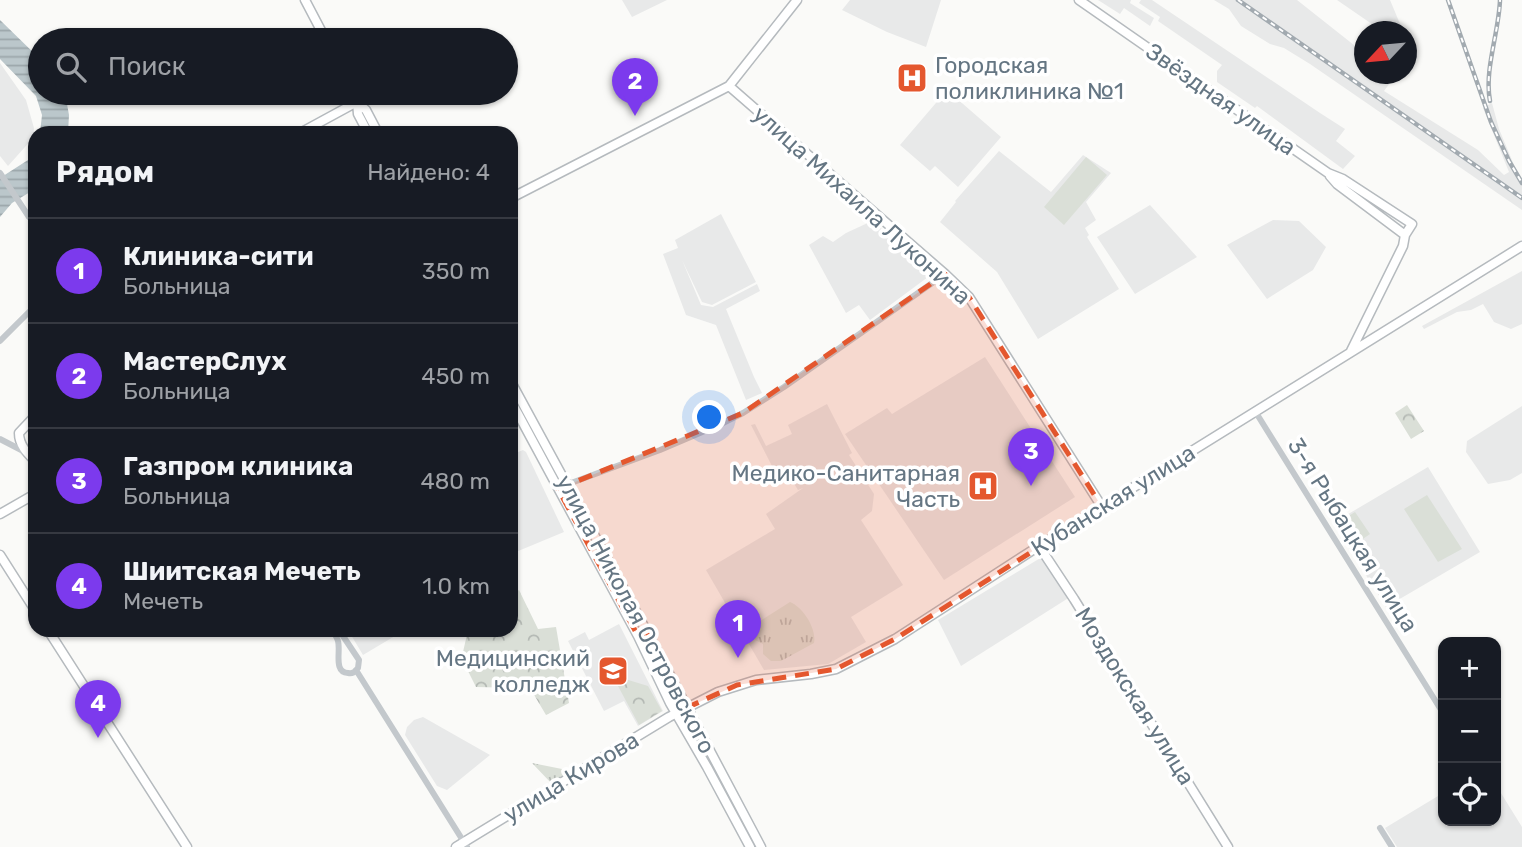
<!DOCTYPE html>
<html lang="ru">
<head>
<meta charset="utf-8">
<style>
  :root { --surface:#171b24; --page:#20242c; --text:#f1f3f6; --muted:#9ea1a6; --line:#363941; --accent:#7c3aed }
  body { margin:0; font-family:Rubik,sans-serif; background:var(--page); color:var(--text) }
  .controls { position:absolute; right:21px; bottom:21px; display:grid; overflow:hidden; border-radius:14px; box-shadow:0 2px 5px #0004 }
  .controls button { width:63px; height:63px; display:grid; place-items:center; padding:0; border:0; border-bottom:2px solid var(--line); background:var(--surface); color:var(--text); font:35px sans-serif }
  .compass { position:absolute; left:1354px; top:21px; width:63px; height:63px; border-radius:50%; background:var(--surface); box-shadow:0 2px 5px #0004; rotate:244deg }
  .you { position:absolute; left:710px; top:418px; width:24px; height:24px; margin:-18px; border:5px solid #fff; border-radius:50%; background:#1a73e8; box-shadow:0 0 0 10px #1a73e833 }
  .badge { display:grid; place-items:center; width:46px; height:46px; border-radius:50%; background:var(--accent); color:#fff; font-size:23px; font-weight:700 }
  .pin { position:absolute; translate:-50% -58px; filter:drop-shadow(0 2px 4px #0008) }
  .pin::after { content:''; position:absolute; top:37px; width:24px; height:21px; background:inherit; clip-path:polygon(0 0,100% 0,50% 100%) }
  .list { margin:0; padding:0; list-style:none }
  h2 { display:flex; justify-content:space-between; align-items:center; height:91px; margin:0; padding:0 28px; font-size:30px }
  h2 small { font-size:23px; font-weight:400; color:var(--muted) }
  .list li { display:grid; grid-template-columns:46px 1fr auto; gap:21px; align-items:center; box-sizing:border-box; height:105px; padding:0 28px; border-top:2px solid var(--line) }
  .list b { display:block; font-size:26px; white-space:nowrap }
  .list p { margin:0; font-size:23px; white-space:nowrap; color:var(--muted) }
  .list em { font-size:23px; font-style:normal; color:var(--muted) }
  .icon { flex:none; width:38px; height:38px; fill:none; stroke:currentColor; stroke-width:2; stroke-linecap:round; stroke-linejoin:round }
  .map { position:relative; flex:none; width:1522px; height:847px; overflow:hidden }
  .search { position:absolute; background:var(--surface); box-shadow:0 2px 5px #0004; left:28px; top:28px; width:490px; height:77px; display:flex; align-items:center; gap:18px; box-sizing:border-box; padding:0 24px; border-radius:38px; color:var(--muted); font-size:26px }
  .panel { position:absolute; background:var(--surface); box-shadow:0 2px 5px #0004; left:28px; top:126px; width:490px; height:511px; border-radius:21px }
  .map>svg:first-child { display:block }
  .built { fill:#e8e9e9 }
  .grass { fill:url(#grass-tufts) }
  .park { fill:url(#park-crowns) }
  .garden { fill:#dadfd7 }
  .water { fill:url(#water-rules) }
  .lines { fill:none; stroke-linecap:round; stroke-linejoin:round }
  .major-casing { stroke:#b5babe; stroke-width:11 }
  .minor { stroke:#c3c8cc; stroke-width:6 }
  .major { stroke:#fff; stroke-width:8 }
  .rail-casing { stroke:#a2aab0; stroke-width:4.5 }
  .rail { stroke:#fff; stroke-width:2; stroke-dasharray:5; stroke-linecap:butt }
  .marked { fill:#e4572e; fill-opacity:0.2; stroke:#e4572e; stroke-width:5; stroke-dasharray:14 9; stroke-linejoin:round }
  .labels { text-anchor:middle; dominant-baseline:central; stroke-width:7; stroke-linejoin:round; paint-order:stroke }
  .poi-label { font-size:23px; fill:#657683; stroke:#fff; text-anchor:end }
  .street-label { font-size:23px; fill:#657683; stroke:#fff }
</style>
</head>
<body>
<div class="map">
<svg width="1522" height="847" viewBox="0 0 1522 847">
  <defs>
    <pattern id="grass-tufts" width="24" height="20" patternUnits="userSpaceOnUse" patternTransform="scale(1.75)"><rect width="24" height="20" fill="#dadfd7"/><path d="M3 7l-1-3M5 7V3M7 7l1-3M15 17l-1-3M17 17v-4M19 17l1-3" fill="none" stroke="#b4b9b4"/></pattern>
    <pattern id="park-crowns" width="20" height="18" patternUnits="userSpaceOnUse" patternTransform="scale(1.75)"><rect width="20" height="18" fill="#dadfd7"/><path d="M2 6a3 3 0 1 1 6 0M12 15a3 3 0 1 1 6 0" fill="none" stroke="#b4b9b4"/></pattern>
    <pattern id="water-rules" width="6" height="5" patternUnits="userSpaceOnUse" patternTransform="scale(1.75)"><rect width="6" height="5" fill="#bbc7cb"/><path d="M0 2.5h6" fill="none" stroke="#9ca6aa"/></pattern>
  </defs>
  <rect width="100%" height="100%" fill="#fafaf8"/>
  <path class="built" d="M622,0H667L632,17Z
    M850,0H941L926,47L887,32L842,10Z
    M1098,0H1131L1130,3L1154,18L1150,26L1124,8L1120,14Z
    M1141,0H1152L1320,113L1345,129L1336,141L1355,156L1343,169L1257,106L1255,108L1217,82V71L1222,65L1158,21L1160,17L1139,3Z
    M1214,0H1297L1364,53V74H1391L1395,76L1384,91L1478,150L1504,175L1509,172L1483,108L1492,103L1499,129L1514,165L1522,179V210L1310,64L1284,48L1270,44L1241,26L1229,9Z
    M1337,0H1390L1403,31H1382Z
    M0,63L26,100L34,128L33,138L8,166L0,156Z
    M947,90L1001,137L958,187L935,166L930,171L900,145Z
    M999,151L1051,192L1083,155L1111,173L1086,202L1096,220L1085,228L1089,235L1087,237L1119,289L1038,339L997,272L940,222L956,202L955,201Z
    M1150,205L1197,257L1135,294L1097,237Z
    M721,214L756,282L712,305L702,302L682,260L701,305L713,307L757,284L760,291L726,309L754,377L762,393L746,400L716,325L686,315L663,254L678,248L675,240Z
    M1273,220L1299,221L1326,247L1313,270L1267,299L1227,245Z
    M872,221L882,229L928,277L870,320L859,305L846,313L809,245L823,236L833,242L846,233Z
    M1522,271V324L1511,329L1494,322L1483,304L1471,310L1457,312L1424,329L1422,326Z
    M985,357L1075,497L944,580L845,434L887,408L892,414Z
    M827,404L852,453L849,455L874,494L872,511L861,520L903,585L851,617L866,642L828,664L764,670L706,570L775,529L766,514L803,488L798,490L785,469L776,474L751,425L755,424L766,446L792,434L788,425Z
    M1522,406V473L1510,480L1488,484L1466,452L1467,441Z
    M523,450L526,452L564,532L511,554V455Z
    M1428,467L1480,552L1386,607L1333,523Z
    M1042,557L1070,597L961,666L938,620Z
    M619,624L663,711L638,726L624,701L604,711L568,641L585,632L589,640Z
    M348,630H405L363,655Z
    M423,717L490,755L447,790L437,786L405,735L407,727L414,720Z
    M1496,785L1522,827V847H1397L1385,828L1443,793V821H1496Z"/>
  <path class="grass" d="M790,602C803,607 817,629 814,643L781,661H771L763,654V644L755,640L753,629L757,623Z
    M685,715L687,716L760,847H754L684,717Z
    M532,763L572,771L552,784Z"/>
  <path class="park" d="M1407,405L1424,431L1411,439L1395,413Z
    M519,590L538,629L556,627L569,703L546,715L530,688L476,687L463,661L465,653L463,652L468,630H511V595Z
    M612,675L648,686L662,711L639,725Z"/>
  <path class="garden" d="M1086,157L1107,175L1064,225L1044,207Z
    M1427,495L1462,549L1438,562L1404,509Z
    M1355,512L1370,534L1357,543L1342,520Z"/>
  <path class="water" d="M0,20L40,59V93H65L69,115L68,133H40L42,115L36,96L0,59Z
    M35,148V189L12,203L0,217V178L28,160Z"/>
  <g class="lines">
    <g class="major-casing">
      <path id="major" d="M305,0L326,40
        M1079,0L1328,173L1343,179L1412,224L1405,235L1403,246L1351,351
        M729,86L945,274L969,297L1102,507
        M352,93L357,102L366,110L378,133
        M357,102L358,114L368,133
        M300,133L357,102
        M1330,176L1337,184L1405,235
        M511,198L729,86L797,0
        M511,382L647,632L761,847
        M511,401L638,636L670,703L707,767L750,847
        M35,416L19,433C19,445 27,453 35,461
        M0,514L35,494
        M1039,546L1074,599L1228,847
        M0,555L35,610
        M48,630L187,847
        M456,847L669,717L718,692L756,680L811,674L836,669L895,639L1039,546L1522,246"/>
    </g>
    <path class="minor" d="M0,173L29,217L35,223
      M0,341L35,306
      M1255,411L1443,713
      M0,439L27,453
      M563,486L660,450L721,424L743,413L784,387L945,274
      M333,630C334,634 337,637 338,641C341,651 333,672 348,673C354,674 355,671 358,668L359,660L339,630
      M356,670L467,847
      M1380,828L1392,847"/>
    <use href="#major" class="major"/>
    <g class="rail-casing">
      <path id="rail" d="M1238,0L1522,198
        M1448,0L1491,122L1509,161L1522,183
        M1490,101C1484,70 1499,32 1500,0"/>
    </g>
    <use href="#rail" class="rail"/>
  </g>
  <path class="marked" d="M945,274L969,297L1102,507L895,639L836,669L737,685L686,708L647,632L638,636L558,489L743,413Z"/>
  <defs>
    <g id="hospital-square" transform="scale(1.575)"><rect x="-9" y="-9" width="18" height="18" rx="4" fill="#e4572e" stroke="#fff"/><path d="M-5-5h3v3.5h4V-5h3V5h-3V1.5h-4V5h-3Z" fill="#fff"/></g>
    <g id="university-square" transform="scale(1.575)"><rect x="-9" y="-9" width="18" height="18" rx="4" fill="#e4572e" stroke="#fff"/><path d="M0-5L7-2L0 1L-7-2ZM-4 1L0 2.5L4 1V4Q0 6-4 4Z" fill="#fff"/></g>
  </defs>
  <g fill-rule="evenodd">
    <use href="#hospital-square" x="912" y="78"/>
    <use href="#hospital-square" x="983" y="486"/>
    <use href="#university-square" x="613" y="671"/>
  </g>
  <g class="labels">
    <g class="poi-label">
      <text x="935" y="65" text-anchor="start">Городская<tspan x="935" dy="26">поликлиника №1</tspan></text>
      <text x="960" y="473">Медико-Санитарная<tspan x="960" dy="26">Часть</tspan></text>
      <text x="590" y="658">Медицинский<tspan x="590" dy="26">колледж</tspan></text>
    </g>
    <g class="street-label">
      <text transform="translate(1221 99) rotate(35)">Звёздная улица</text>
      <text transform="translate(862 205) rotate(42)">улица Михаила Луконина</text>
      <text transform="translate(1113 500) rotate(-32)">Кубанская улица</text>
      <text transform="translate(1353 535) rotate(58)">3-я Рыбацкая улица</text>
      <text transform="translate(636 614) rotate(62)">улица Николая Островского</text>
      <text transform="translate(1135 696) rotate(58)">Моздокская улица</text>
      <text transform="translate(571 777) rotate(-31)">улица Кирова</text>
    </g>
  </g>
</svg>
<div class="controls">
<button>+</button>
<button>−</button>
<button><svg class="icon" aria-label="locate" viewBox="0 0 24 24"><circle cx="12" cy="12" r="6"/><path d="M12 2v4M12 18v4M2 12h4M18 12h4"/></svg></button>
</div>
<svg class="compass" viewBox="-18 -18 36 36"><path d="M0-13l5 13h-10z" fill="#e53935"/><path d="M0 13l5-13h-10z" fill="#9ea1a6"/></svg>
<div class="you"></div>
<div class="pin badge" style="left:738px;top:658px">1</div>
<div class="pin badge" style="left:635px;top:116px">2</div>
<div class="pin badge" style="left:1031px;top:486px">3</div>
<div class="pin badge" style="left:98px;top:738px">4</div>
<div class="search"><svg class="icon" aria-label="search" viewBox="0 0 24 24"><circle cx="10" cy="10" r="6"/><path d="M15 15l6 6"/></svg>Поиск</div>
<section class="panel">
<h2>Рядом<small>Найдено: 4</small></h2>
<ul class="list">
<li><span class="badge">1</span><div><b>Клиника-сити</b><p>Больница</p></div><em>350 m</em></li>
<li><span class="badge">2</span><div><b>МастерСлух</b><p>Больница</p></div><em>450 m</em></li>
<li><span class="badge">3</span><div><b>Газпром клиника</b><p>Больница</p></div><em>480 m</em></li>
<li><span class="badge">4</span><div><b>Шиитская Мечеть</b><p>Мечеть</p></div><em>1.0 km</em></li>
</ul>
</section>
</div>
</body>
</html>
